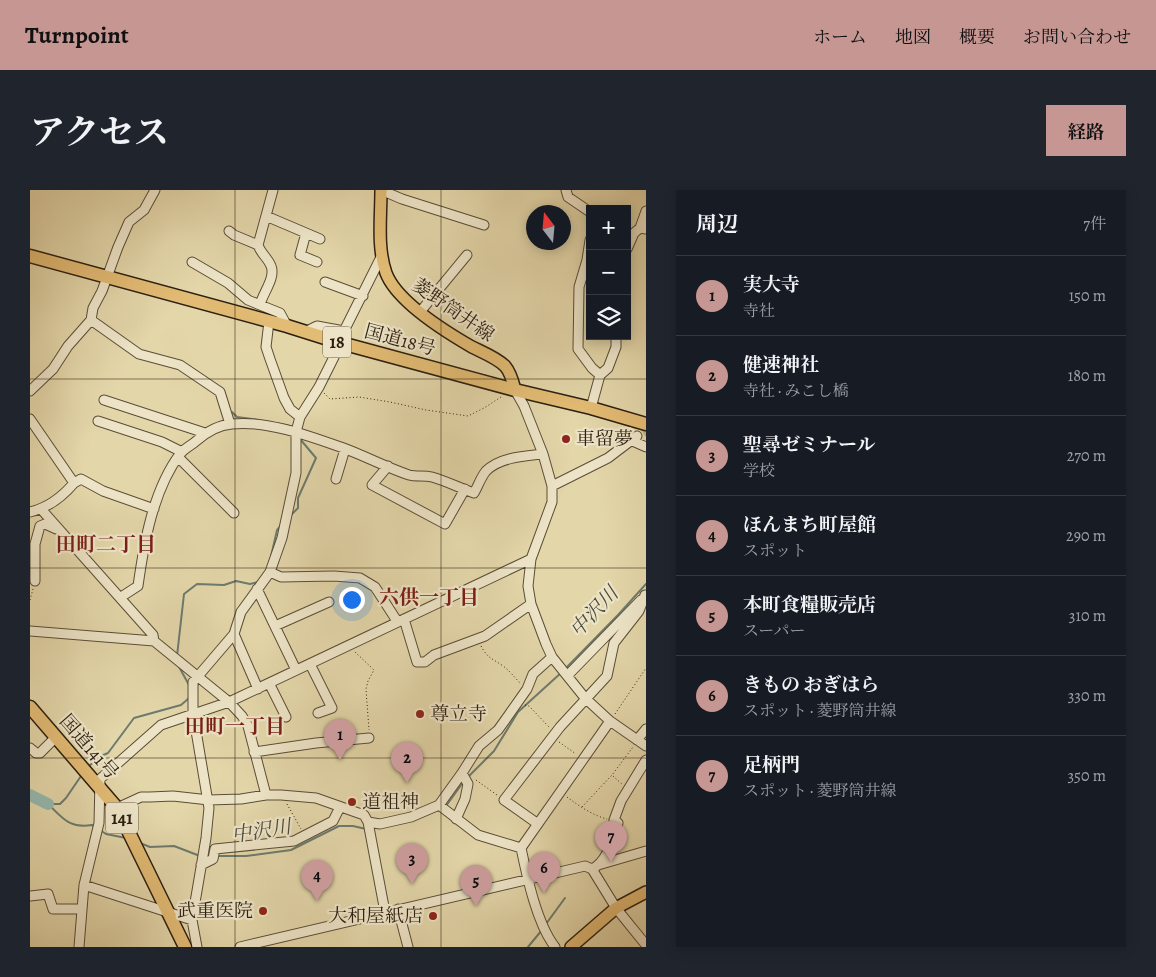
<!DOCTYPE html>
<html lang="ja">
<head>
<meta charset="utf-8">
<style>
  :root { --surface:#171b24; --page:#20242c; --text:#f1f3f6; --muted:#9ea1a6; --line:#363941; --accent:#c59692 }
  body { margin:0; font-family:Alegreya,"Noto Serif JP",serif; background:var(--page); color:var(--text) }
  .controls { position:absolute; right:15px; top:15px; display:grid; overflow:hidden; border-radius:0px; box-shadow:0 2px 12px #0003 }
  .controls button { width:45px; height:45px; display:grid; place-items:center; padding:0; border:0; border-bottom:1px solid var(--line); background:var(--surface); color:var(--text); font:25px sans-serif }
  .compass { position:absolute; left:496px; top:15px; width:45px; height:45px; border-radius:50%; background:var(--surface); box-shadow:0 2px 12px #0003; rotate:344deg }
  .you { position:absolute; left:321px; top:409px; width:18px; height:18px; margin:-12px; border:4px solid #fff; border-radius:50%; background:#1a73e8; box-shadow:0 0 0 8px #1a73e833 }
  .badge { display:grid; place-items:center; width:32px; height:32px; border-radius:50%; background:var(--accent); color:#111; font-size:16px; font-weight:700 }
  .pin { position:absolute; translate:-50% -41px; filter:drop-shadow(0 1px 2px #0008) }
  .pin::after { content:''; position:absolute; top:26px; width:18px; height:15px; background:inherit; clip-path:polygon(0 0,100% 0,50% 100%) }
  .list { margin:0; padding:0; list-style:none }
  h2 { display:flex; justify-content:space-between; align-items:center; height:65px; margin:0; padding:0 20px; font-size:21px }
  h2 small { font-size:16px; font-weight:400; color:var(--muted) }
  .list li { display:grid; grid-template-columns:32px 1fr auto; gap:15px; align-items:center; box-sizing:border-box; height:80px; padding:0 20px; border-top:1px solid var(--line) }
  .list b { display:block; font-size:19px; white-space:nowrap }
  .list p { margin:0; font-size:16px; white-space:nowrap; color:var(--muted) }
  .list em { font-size:16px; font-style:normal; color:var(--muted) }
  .icon { flex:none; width:28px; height:28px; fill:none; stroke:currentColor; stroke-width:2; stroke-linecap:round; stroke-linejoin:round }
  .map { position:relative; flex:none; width:616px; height:757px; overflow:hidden; border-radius:0px }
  header { display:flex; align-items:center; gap:30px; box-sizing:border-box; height:70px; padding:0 25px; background:var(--accent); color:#111 }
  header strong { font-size:24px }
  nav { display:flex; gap:28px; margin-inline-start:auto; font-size:18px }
  .intro { display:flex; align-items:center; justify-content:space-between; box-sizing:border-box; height:120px; padding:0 30px }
  h1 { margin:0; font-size:35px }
  .button { padding:12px 22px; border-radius:0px; background:var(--accent); color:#111; font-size:18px; font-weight:700 }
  main { display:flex; gap:30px; padding:0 30px }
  aside { flex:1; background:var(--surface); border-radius:0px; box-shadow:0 2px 12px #0003 }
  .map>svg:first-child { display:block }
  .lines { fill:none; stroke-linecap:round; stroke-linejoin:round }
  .stream { stroke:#6c7b6f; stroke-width:2 }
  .river { stroke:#96b8ae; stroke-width:12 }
  .minor-tunnel { stroke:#beb18b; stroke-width:9; stroke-dasharray:9 4.5; stroke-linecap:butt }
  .minor-casing { stroke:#5a4d37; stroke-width:11 }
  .major-casing { stroke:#2c1f11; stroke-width:14 }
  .highway-casing { stroke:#2c1f11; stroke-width:15 }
  .path { stroke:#2c1f11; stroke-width:1; stroke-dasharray:1 2.5; stroke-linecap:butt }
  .minor { stroke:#ede4c7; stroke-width:9 }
  .major { stroke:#e2bb74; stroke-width:11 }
  .highway { stroke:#e2bb74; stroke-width:12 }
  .grid { fill:none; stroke:#2c1f11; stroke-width:1; stroke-opacity:0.55 }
  .poi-dot { fill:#8f2418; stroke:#ede4c7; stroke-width:2 }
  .labels { text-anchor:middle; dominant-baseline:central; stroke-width:4.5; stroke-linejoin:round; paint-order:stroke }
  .shield { fill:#ede4c7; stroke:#665a48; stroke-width:1 }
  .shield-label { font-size:18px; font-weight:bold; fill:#2c1f11 }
  .street-label { font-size:19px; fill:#2c1f11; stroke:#ede4c7 }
  .poi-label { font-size:19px; fill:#2c1f11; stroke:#ede4c7; text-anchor:start }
  .neighbourhood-label { font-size:20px; font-weight:bold; fill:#7a1f14; stroke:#ede4c7 }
  .water-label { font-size:20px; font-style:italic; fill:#4c4d40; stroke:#ede4c7 }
</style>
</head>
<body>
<header>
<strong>Turnpoint</strong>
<nav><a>ホーム</a><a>地図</a><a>概要</a><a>お問い合わせ</a></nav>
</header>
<div class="intro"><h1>アクセス</h1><a class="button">経路</a></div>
<main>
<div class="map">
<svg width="616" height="757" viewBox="0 0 616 757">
  <rect width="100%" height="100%" fill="#e3d6a9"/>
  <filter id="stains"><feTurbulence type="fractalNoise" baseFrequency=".004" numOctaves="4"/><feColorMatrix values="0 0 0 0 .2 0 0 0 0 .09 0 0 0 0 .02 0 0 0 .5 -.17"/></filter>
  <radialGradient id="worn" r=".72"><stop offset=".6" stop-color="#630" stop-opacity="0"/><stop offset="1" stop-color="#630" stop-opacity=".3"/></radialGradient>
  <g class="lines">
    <path class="stream" d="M202,222L207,227L229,230
      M247,233L259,236
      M260,326L268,318V308L286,268L270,249
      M240,371L247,340L251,335
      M147,466L154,404L167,394L194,395L206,391L220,394L228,392
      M148,475L159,495
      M535,479L588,425L616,394
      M59,576L71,566L78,563L104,528L151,515L158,509L159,507
      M437,588L464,561L488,522L532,482
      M18,614C33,628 39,639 62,635L66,637
      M18,614H30L36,608L51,586
      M416,616L434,591
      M382,631L410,619
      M70,640L76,644L96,648
      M110,653L120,657L144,656L170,666
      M187,666H216L261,660L309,636H323L336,639
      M516,734L535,708
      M498,757L512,740"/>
    <path class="river" d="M0,605L18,614"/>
    <path class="minor-tunnel" d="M601,249L616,241"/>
    <g class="minor-casing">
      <path id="minor" d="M243,0L228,55C231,64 238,68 241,76C246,88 232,104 230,115L250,123L257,136
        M351,0L372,9L454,35
        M536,0L538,7L560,22
        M236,26L290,49
        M610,38L616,21
        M199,41L204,45L228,55
        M276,43L270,65L287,72
        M560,50L557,70L549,97L548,159L562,178L570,185
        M597,59L604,43L610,38L616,39
        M162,72L198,93L218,110L230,115
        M295,92L333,106
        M390,122L437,65
        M61,130L109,164L150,175L190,202L200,234
        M239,131L236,157L240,169L254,208L260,219L270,227
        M275,142L287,136L314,141L352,65
        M485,200L494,216L513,264L522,296V312L501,369L498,396L501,414L516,454L522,467L555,508L580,531L616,556
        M0,201L23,179L38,156L61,130L63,118L72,101L88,57L99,32L114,20L125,0
        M74,210L175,243
        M561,218L570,185L578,178L586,157V146
        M0,229L44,293C33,306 17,318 0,322
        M68,231L132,252L152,262
        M600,250L616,257
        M148,267L204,323
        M358,276L342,295L415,334L435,299
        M306,289L315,259
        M44,293L51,289L73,301L124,319
        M522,296L578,268L607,246
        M11,319L123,445L124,451
        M240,382L251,387L304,386L330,388L345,397L367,431
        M5,391V354L10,336L15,334L26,339
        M227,399L266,480
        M91,407L108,396C114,353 123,300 150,264C154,259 160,256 165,252C175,243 188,235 202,234C238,230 282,247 316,259C337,267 358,278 379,285C386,287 394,285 402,287C416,291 430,298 444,303C448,296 451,287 456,281C470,267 495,266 513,264
        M374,429L387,472H395L404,465L455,446L501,414
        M245,436L299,412
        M0,441L124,451L199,512L212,526L218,536L236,605
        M204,444L228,499
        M280,474L302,518L288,523
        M538,485L611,410
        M239,493L256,527
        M607,550L616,539
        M0,558L6,563H10L26,547
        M224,562L286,553L339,548
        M409,615L448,645L491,658
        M87,618L111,607H120L143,606L179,610L211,609L236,605H251L286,608L334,625L338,632L355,722
        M426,629L435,609L438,594L432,583L449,556L468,540L478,526L497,499L503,484L522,467
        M338,632L350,634L381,627L409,615L432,583
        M508,634L474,610L530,537L577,486L584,453L609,421L615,405
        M171,675L183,669L185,659L264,651L303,631L310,617
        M568,675L616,661
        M562,679C578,671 582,649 588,633L584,630L591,611L616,570
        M54,695L162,730
        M0,706L18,704L23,719H52
        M368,719L378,757
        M49,757L54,695L69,633L70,589L131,535L199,512L501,369
        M167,757L162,730L176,648L179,618L163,523V492L204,444L211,422L240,382L252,348L266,283V242L270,227L289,197L311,153
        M210,757L555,676L562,679L586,718L616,755
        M525,757C507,734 497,687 491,658L580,531"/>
    </g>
    <g class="major-casing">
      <path id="major" d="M351,0C351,27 347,58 356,83C367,112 416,142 442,157C452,162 467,168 475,176C481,183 483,192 485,200
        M541,757L586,718L616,702"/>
    </g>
    <g class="highway-casing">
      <path id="highway" d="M0,66L257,136L311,153L485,200L561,218L616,234
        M0,517L87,618L155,757"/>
    </g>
    <path class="path" d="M294,203L300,209L329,207L360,212L396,220L438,226L454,218L471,207
      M0,410L3,399
      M451,456C458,469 462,468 473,476C479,480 485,488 491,494
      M325,462L344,480L338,491L336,499L339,540
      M495,515L499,516L519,537
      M585,524L616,478
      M529,552L546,564
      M583,586L593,595
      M446,590L467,605
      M537,607C549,616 562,625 577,629
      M257,614L271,639
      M552,617L582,585L603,557"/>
    <use href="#minor" class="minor"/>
    <use href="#major" class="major"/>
    <use href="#highway" class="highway"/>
  </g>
  <path class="grid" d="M205,0V757M411,0V757M0,189H616M0,378H616M0,568H616"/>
  <g class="poi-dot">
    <circle cx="536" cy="249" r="5"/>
    <circle cx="390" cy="524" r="5"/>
    <circle cx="322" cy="612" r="5"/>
    <circle cx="233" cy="721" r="5"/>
    <circle cx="403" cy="726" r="5"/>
  </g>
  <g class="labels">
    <g class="shield">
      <rect x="293" y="136.5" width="28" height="31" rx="4"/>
      <rect x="76" y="612.5" width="32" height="31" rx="4"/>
    </g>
    <g class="shield-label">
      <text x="307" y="152">18</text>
      <text x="92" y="628">141</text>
    </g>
    <g class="street-label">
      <text transform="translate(423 120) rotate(35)">菱野筒井線</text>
      <text transform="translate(370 150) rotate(15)">国道18号</text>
      <text transform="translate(59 557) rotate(49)">国道141号</text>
    </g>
    <g class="poi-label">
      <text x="546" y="249">車留夢</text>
      <text x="400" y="524">尊立寺</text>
      <text x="332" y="612">道祖神</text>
      <text x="223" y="721" text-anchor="end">武重医院</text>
      <text x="393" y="726" text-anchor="end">大和屋紙店</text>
    </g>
    <g class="neighbourhood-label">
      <text x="76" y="354">田町二丁目</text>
      <text x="399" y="407">六供一丁目</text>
      <text x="205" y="536">田町一丁目</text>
    </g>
    <g class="water-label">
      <text transform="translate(564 422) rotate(-47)">中沢川</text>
      <text transform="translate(231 641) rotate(-9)">中沢川</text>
    </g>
  </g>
  <rect width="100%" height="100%" filter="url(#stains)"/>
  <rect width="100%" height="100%" fill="url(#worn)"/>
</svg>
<div class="controls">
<button>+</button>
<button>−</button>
<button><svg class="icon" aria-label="layers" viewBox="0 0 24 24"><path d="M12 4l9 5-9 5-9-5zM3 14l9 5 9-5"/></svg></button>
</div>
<svg class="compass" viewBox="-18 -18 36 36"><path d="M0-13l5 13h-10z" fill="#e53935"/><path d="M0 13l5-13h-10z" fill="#9ea1a6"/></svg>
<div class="you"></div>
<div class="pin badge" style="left:310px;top:570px">1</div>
<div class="pin badge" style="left:377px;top:593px">2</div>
<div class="pin badge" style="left:382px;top:694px">3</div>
<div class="pin badge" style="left:287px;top:711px">4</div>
<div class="pin badge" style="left:446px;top:716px">5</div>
<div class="pin badge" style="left:514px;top:703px">6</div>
<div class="pin badge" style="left:581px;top:672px">7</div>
</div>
<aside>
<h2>周辺<small>7件</small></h2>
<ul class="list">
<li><span class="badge">1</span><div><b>実大寺</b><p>寺社</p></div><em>150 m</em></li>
<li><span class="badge">2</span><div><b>健速神社</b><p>寺社 · みこし橋</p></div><em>180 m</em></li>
<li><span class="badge">3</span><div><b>聖尋ゼミナール</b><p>学校</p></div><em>270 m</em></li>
<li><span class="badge">4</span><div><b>ほんまち町屋館</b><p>スポット</p></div><em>290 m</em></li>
<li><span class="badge">5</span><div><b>本町食糧販売店</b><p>スーパー</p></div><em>310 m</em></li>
<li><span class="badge">6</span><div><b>きもの おぎはら</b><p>スポット · 菱野筒井線</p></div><em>330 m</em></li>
<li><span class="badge">7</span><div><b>足柄門</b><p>スポット · 菱野筒井線</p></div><em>350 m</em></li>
</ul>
</aside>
</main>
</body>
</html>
